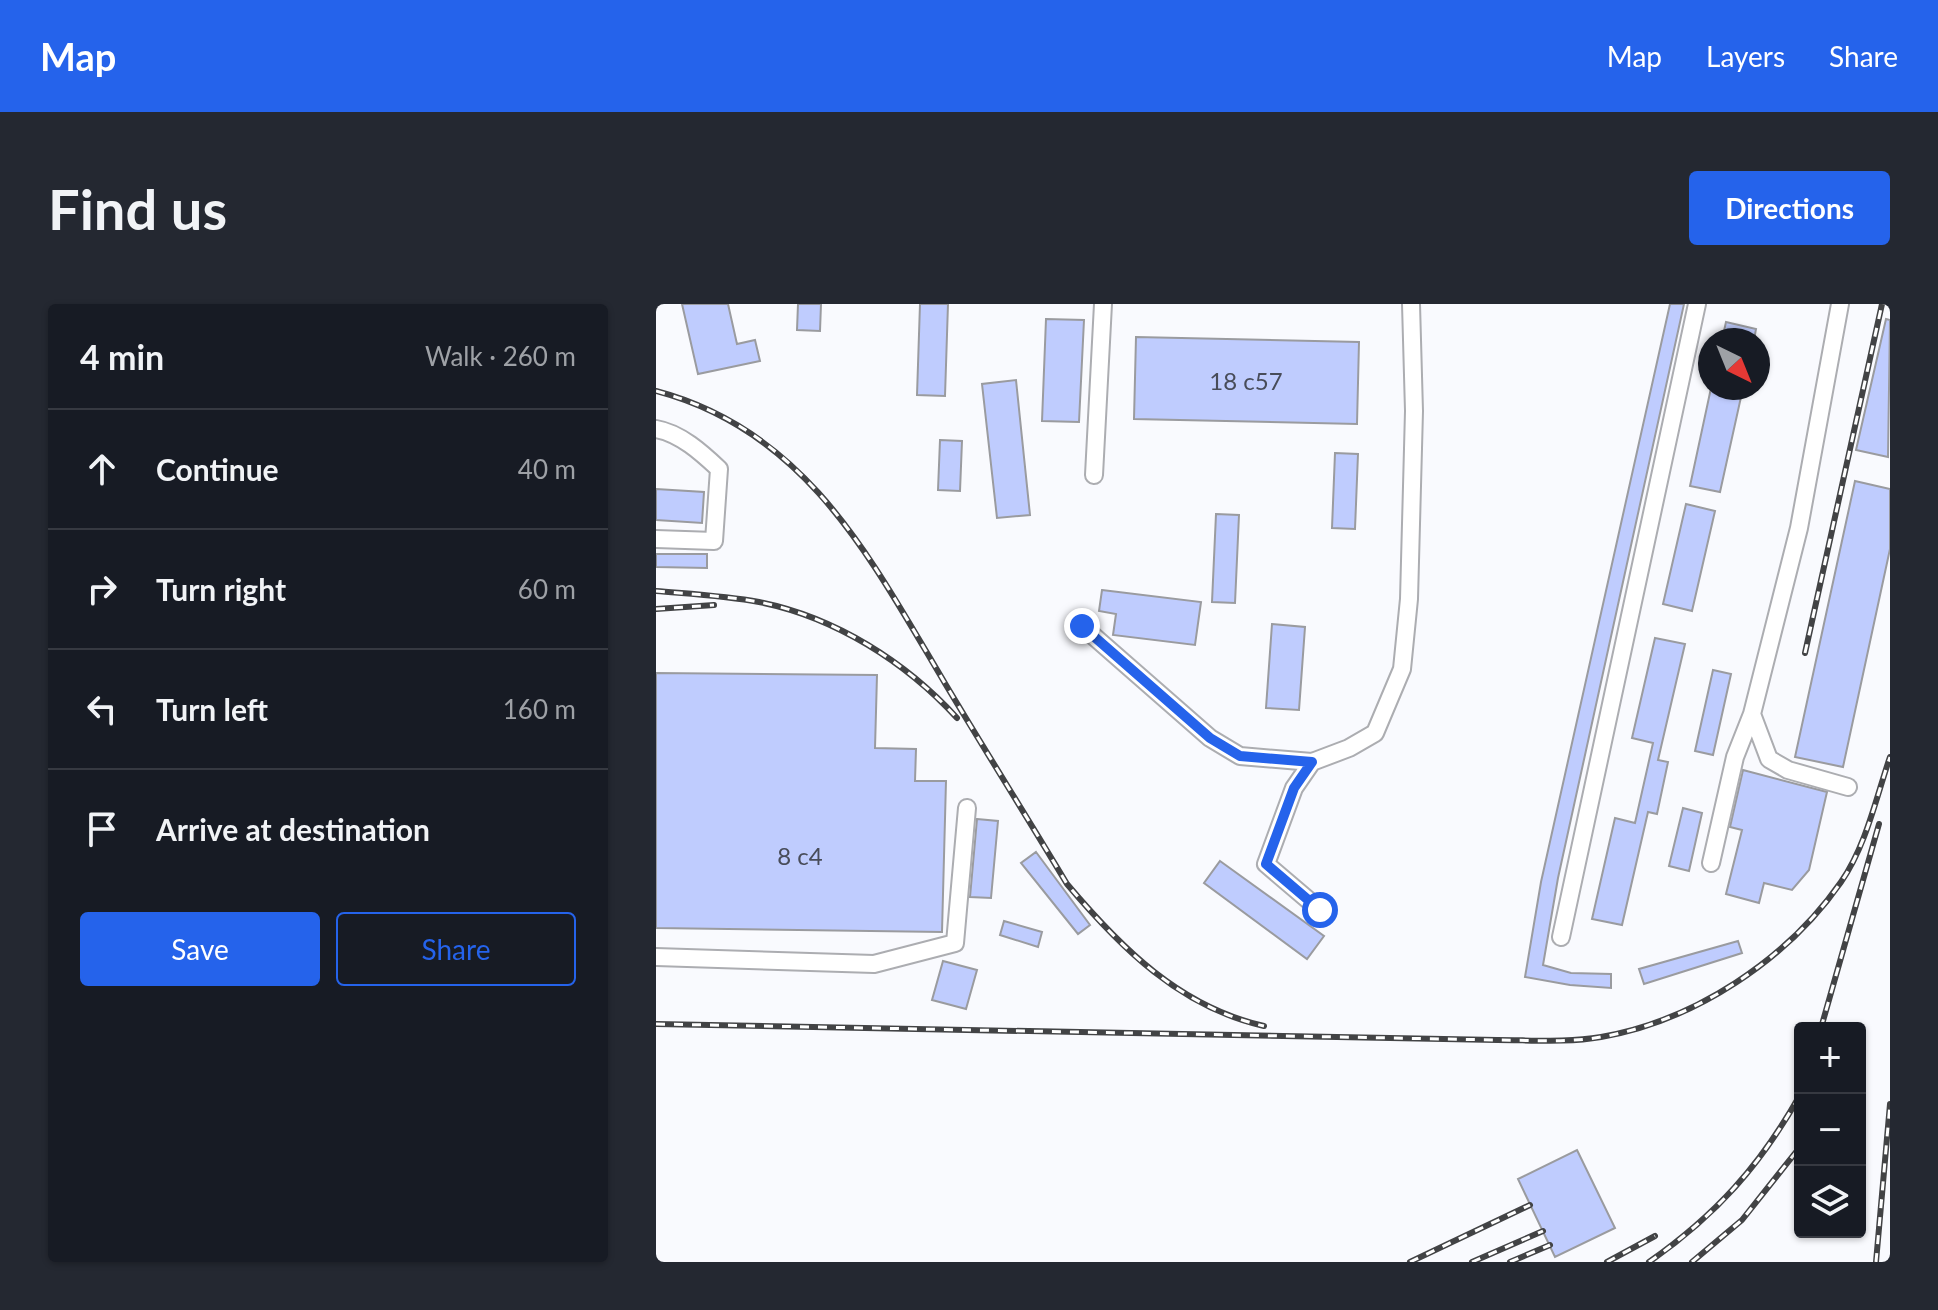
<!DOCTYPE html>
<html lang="en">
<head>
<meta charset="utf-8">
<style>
  :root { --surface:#171b24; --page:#242831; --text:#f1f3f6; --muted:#9ea1a6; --line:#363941; --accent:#2563eb }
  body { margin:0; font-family:Lato,sans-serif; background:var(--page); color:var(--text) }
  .controls { position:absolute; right:24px; bottom:24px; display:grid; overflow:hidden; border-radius:8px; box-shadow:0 2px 6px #0004 }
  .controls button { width:72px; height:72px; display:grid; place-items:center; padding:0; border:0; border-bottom:2px solid var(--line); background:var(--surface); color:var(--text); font:40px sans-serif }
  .compass { position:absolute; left:1042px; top:24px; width:72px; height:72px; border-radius:50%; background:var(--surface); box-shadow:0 2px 6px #0004; rotate:137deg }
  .stop { position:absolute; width:24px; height:24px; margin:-18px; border:6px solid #2563eb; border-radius:50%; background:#fff }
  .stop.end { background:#2563eb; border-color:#fff; box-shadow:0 2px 8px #0008 }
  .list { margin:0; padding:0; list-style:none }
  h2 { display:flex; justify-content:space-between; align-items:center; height:104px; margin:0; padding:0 32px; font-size:34px }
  h2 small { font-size:26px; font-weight:400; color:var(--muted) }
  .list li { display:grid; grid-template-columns:52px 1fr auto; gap:24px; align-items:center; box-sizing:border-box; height:120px; padding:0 32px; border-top:2px solid var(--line) }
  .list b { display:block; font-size:30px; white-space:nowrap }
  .list em { font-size:26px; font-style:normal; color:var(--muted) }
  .actions { display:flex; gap:16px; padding:24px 32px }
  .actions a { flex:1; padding:18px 0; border:2px solid var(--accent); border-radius:8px; text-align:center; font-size:28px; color:var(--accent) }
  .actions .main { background:var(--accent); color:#fff }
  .icon { flex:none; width:44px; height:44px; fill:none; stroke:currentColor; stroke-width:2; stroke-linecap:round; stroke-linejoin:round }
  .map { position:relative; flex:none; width:1234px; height:958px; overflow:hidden; border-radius:8px }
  header { display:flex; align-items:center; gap:48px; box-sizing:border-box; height:112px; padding:0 40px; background:var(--accent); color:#fff }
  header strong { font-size:38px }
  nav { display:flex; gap:44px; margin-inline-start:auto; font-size:28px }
  .intro { display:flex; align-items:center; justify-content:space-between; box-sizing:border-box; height:192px; padding:0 48px }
  h1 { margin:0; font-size:56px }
  .button { padding:20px 36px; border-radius:8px; background:var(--accent); color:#fff; font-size:28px; font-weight:700 }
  main { display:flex; gap:48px; padding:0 48px }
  aside { flex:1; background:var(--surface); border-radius:8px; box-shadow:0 2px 6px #0004 }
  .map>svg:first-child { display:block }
  .building { fill:#bfccfe; stroke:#9a9b9f; stroke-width:2 }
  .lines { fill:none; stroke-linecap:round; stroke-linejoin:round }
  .minor-casing { stroke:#acadb1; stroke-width:20 }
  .minor { stroke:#fff; stroke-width:16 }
  .rail-casing { stroke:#424345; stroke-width:6 }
  .rail { stroke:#fff; stroke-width:3; stroke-dasharray:9; stroke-linecap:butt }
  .route { stroke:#2563eb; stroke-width:10 }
  .labels { text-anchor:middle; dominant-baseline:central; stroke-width:6; stroke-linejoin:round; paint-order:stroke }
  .number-label { font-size:24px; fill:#484c59 }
</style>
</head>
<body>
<header>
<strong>Map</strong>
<nav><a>Map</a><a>Layers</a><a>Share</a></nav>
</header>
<div class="intro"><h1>Find us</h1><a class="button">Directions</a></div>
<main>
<aside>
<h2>4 min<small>Walk · 260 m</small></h2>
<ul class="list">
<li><svg class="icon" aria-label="ahead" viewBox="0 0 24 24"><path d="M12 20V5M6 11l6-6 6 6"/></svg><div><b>Continue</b></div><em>40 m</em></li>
<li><svg class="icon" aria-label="right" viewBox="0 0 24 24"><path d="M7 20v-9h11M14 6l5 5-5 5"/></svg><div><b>Turn right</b></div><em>60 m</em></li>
<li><svg class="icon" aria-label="left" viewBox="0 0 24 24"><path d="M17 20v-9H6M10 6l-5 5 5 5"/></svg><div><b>Turn left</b></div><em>160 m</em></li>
<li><svg class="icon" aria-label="arrive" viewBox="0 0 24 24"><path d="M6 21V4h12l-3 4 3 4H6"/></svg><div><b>Arrive at destination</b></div></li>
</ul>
<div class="actions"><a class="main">Save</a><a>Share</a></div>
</aside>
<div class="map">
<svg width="1234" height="958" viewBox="0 0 1234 958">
  <rect width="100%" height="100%" fill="#f9fafe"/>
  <path class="building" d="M26,0H72L81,40L99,36L104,57L42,70Z
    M142,0H165L164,27L141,26Z
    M264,0H292L289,92L261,91Z
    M1014,0H1028L902,574L887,661L915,669L955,670V684L914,681L869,673L885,578Z
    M390,15L428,16L423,118L386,117Z
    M1230,15L1234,16L1232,153L1200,146Z
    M1070,18L1100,25L1098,36H1066Z
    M480,33L703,38L701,120L478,115Z
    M360,76L374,211L341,214L326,80Z
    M1055,84H1087L1064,188L1034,182Z
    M284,136L306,137L304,187L282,186Z
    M679,149L702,150L699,225L676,224Z
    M1199,177L1234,185V245L1187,463L1139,453Z
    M0,185L48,188L46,219L0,216Z
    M1030,200L1059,207L1036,307L1007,300Z
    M560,210L583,211L579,299L556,298Z
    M0,250H51V264L0,263Z
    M446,286L545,298L539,341L457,331L460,310L443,307Z
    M616,320L649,323L643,406L610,404Z
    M999,334L1029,340L1002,456L1012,458L1001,510L992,508L966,621L936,615L959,514L979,519L997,439L976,434Z
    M1057,366L1075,370L1057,451L1039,447Z
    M0,369L221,371L219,444L260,445L259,477H290L286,628L0,624Z
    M1087,466L1171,488L1153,566L1136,586L1108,579L1103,599L1070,590L1086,526L1074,523Z
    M1027,504L1046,509L1033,567L1013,562Z
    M321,515L342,517L335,594L314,593Z
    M380,548L434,621L422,630L365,559Z
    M564,557L668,632L651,655L548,579Z
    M348,617L386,628L382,643L344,631Z
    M1082,637L1086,649L988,680L983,665Z
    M287,657L321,666L310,705L276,696Z
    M921,846L959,924L899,953L862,875Z"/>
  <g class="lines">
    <g class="minor-casing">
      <path id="minor" d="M0,125C24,129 46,149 63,165L58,237L0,235
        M438,171L447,0
        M426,322L554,434L584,452L656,458L693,444L719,429L746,365L753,295L758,107L755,0
        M1096,410L1113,455L1132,466L1192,483
        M656,458L638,484L610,560L664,606
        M1055,559L1079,453L1096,410L1143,224L1184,0
        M905,633L1041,0
        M0,653L218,660L299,639L311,504"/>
    </g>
    <use href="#minor" class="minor"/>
    <g class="rail-casing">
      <path id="rail" d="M0,87C152,127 216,257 290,381C330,448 371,513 411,580C465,644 524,703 608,722
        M0,287C34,290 70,292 103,298C179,313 250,358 301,414
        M0,305L58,301
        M1149,349L1226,0
        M0,720L841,736C875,736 911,739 945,733C1038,717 1131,656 1185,578C1210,542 1220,494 1234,453
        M1165,724L1223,520
        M754,958L874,901
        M816,958L887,927
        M854,958L894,941
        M951,958L999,932
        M993,958C1060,911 1104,862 1144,791
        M1036,958L1086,916L1144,843
        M1220,958L1234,800"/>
    </g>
    <use href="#rail" class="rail"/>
  </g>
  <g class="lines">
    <path class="route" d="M426,322L554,434L584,452L656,458L638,484L610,560L664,606"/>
  </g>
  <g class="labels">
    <g class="number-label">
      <text x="590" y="76">18 с57</text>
      <text x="144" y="551">8 с4</text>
    </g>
  </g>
</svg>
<div class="controls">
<button>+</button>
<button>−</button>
<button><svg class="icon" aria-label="layers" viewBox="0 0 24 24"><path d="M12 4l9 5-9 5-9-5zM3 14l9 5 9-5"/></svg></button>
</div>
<svg class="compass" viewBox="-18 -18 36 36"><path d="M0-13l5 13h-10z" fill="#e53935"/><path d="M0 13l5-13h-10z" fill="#9ea1a6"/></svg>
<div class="stop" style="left:664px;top:606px"></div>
<div class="stop end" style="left:426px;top:322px"></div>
</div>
</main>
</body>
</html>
